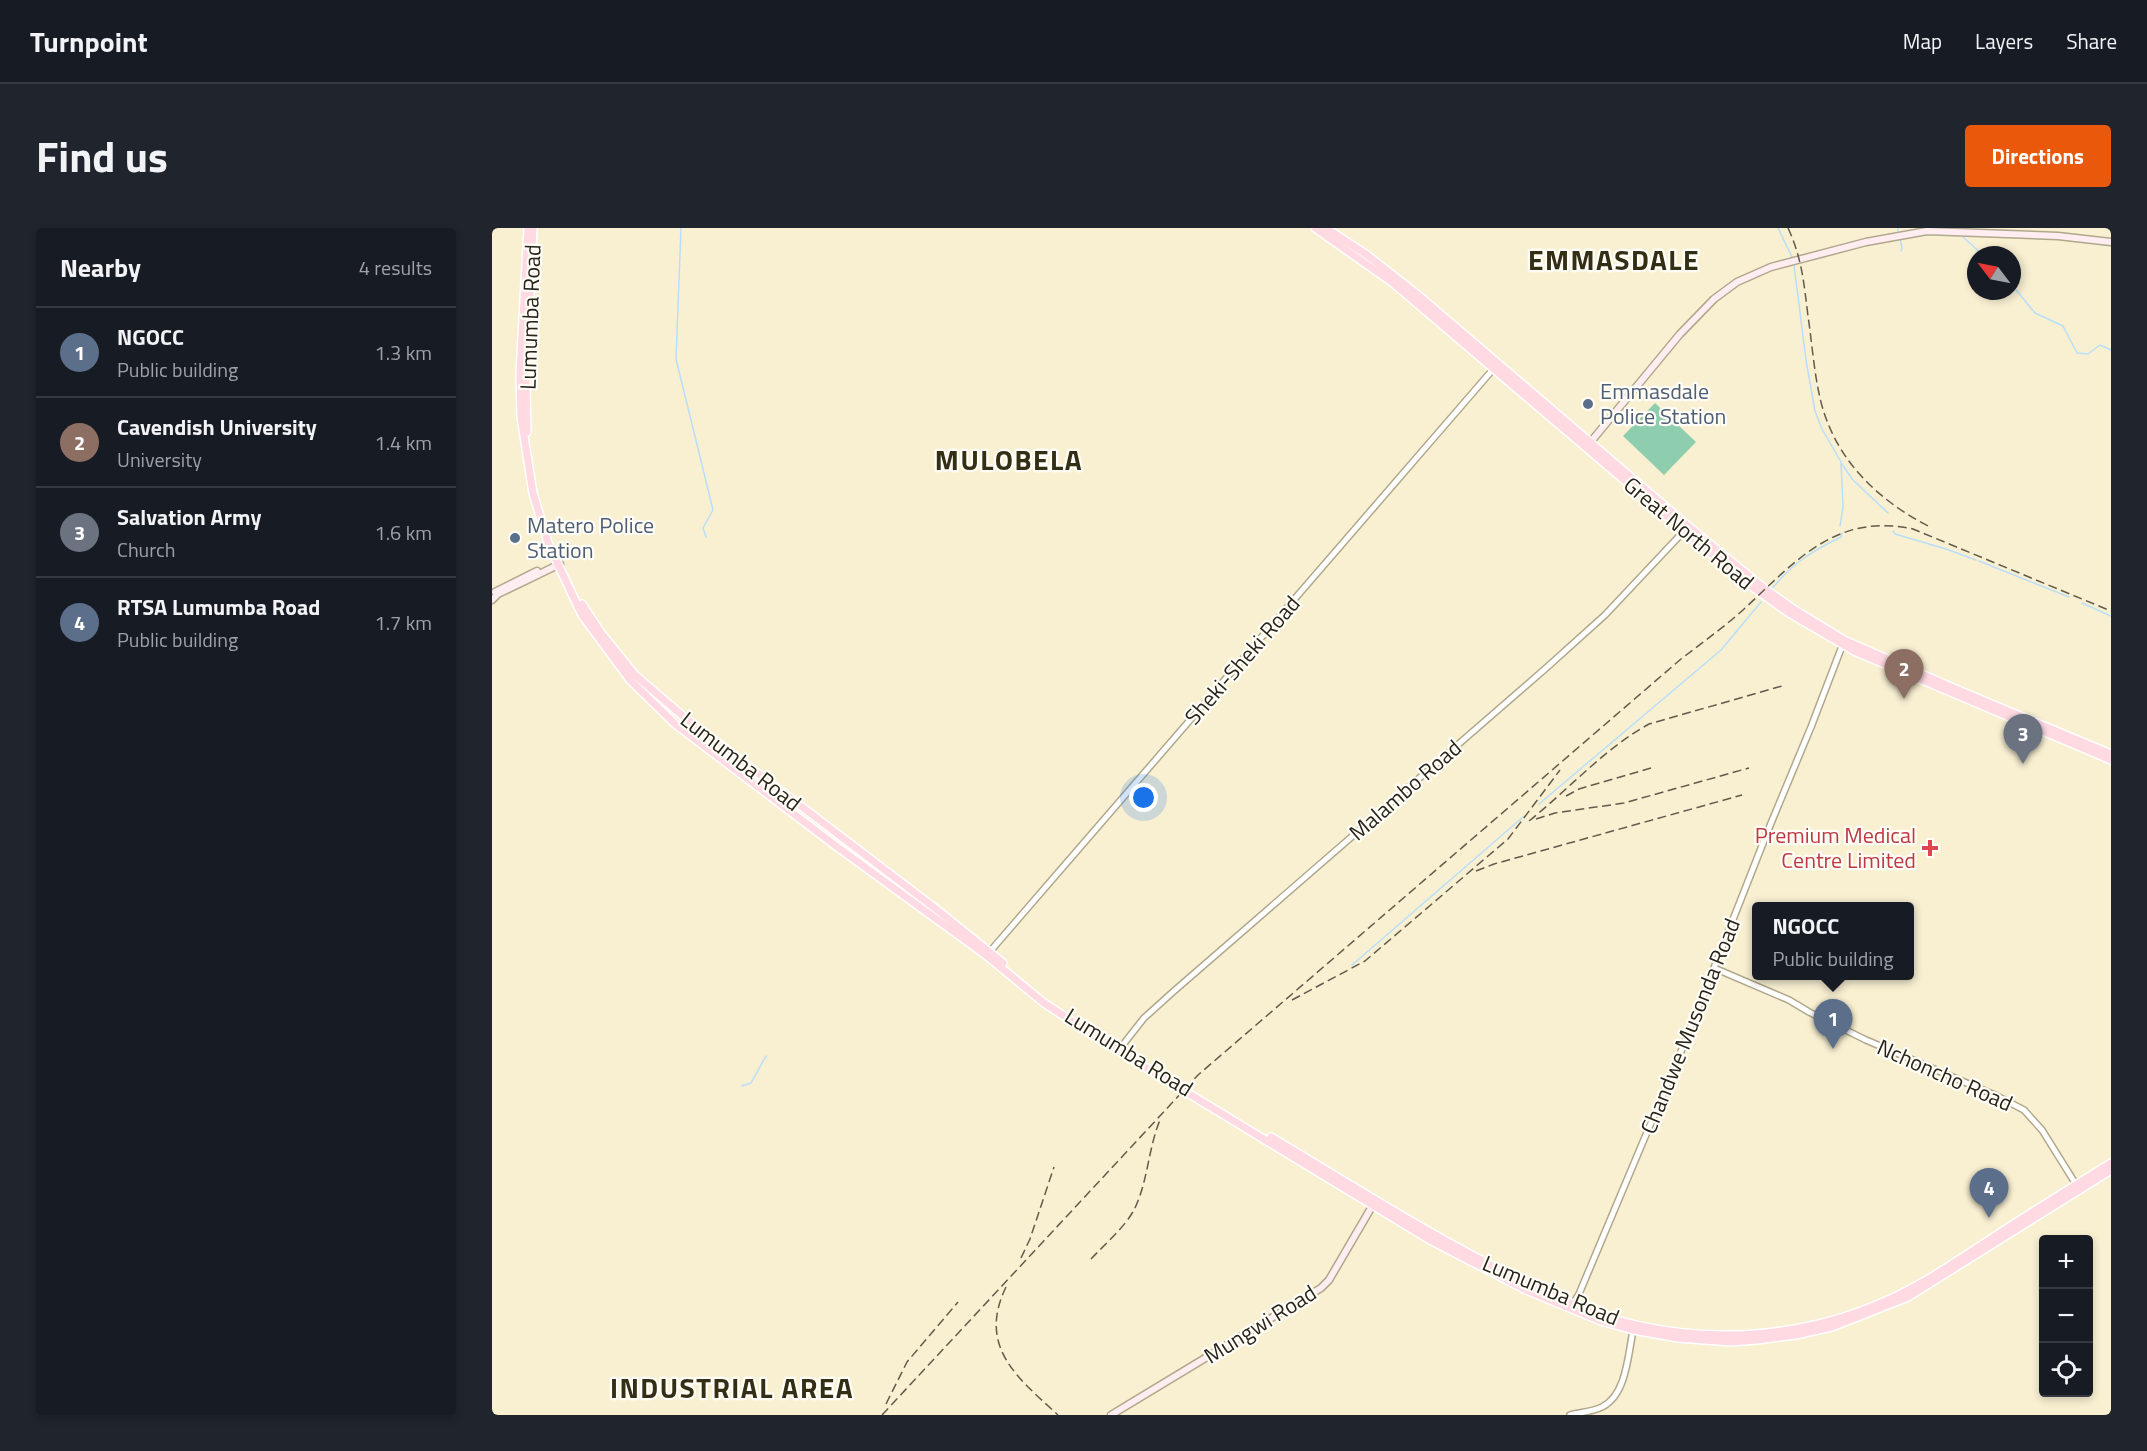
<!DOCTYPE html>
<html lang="en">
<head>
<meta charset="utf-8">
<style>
  :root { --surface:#171b24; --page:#20242c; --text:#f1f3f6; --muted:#9ea1a6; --line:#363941; --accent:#ea580c }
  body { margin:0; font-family:"Titillium Web",sans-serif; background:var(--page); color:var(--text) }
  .controls { position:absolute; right:18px; bottom:18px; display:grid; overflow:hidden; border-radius:6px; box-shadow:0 3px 9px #0003 }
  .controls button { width:54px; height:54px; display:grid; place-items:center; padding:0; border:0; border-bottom:2px solid var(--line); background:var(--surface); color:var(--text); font:30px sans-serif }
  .compass { position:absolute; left:1475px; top:18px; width:54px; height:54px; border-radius:50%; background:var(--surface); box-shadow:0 3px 9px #0003; rotate:302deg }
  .you { position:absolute; left:652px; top:570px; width:21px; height:21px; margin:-15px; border:4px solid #fff; border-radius:50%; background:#1a73e8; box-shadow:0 0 0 9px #1a73e833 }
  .badge { display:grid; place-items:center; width:39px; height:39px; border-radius:50%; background:var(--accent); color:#fff; font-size:20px; font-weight:700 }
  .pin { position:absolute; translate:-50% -50px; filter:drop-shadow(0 2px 3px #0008) }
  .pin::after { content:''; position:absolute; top:32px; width:21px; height:18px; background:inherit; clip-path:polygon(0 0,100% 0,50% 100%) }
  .popup { position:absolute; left:1260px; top:674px; width:162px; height:78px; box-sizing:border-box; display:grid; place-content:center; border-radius:6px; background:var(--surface); filter:drop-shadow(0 2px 4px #0005); font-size:20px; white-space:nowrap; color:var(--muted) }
  .popup b { font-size:22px; color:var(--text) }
  .popup::after { content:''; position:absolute; left:50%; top:100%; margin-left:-12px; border:12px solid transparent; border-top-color:var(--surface) }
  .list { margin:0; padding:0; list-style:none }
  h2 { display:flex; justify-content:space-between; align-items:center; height:78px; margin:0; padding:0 24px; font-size:26px }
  h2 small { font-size:20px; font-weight:400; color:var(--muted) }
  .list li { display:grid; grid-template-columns:39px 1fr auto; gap:18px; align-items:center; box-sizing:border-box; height:90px; padding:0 24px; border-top:2px solid var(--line) }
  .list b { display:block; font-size:22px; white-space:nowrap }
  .list p { margin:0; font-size:20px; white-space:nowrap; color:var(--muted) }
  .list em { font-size:20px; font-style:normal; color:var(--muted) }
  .icon { flex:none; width:33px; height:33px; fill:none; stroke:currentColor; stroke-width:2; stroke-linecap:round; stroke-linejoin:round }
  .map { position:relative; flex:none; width:1619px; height:1187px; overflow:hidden; border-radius:6px }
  header { display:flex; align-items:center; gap:36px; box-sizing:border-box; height:84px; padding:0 30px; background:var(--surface); border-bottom:2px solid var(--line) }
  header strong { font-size:28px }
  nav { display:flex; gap:33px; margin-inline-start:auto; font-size:21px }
  .intro { display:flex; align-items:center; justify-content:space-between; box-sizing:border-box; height:144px; padding:0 36px }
  h1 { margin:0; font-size:42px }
  .button { padding:15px 27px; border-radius:6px; background:var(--accent); color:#fff; font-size:21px; font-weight:700 }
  main { display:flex; gap:36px; padding:0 36px }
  aside { flex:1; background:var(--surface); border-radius:6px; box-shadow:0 3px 9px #0003 }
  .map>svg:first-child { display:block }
  .grass { fill:#8eceaf }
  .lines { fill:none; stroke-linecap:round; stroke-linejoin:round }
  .stream { stroke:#b9def9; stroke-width:1.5 }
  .tertiary-casing { stroke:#b0a88c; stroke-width:8 }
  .secondary-casing { stroke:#b0a88c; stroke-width:9 }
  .primary-casing { stroke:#fff; stroke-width:10 }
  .tertiary { stroke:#fff; stroke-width:5 }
  .secondary { stroke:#ffedf1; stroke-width:6 }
  .primary { stroke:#ffdae3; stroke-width:7 }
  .rail { stroke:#615b4b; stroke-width:1.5; stroke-dasharray:9 4.5; stroke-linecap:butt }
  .service-dot { fill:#5c6f8a; stroke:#fffdf7; stroke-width:2 }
  .health-dot { fill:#e0444e; stroke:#fffdf7; stroke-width:2 }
  .labels { text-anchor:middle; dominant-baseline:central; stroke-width:4.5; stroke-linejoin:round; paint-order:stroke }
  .street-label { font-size:22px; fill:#282419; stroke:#fffdf7 }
  .service-label { font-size:22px; fill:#4e5e75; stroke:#fffdf7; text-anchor:start }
  .health-label { font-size:22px; fill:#be3a42; stroke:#fffdf7; text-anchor:end }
  .district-label { font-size:28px; font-weight:bold; letter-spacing:1.5px; fill:#342e15; stroke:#fffdf7 }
</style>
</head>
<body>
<header>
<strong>Turnpoint</strong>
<nav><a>Map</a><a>Layers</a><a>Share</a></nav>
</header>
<div class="intro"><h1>Find us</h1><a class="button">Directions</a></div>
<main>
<aside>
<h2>Nearby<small>4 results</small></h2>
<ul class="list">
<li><span class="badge" style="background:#5c6f8a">1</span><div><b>NGOCC</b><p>Public building</p></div><em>1.3 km</em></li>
<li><span class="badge" style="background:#8d6e63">2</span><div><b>Cavendish University</b><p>University</p></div><em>1.4 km</em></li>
<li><span class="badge" style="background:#6b7280">3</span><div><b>Salvation Army</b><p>Church</p></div><em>1.6 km</em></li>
<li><span class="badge" style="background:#5c6f8a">4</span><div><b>RTSA Lumumba Road</b><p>Public building</p></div><em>1.7 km</em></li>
</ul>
</aside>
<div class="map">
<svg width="1619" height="1187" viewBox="0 0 1619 1187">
  <rect width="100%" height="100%" fill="#f9f0d2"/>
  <path class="grass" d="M1163,175L1204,214L1172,247L1131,208Z"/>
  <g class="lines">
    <path class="stream" d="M189,0L184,131L221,282L211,300L214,309
      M1286,0L1300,29
      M1406,0V3
      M1471,9L1491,27
      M1408,11L1410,19L1409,23
      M1302,37L1314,132L1323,183L1330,201L1349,234L1351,279L1348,298
      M1520,57L1543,85L1571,98L1585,125L1596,126L1608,117L1619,122
      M1349,235L1361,252L1396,285
      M1401,303L1403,306L1454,321L1484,332
      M1487,333L1577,369
      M1280,361C1299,336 1322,322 1349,309L1350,305
      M1590,375L1619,388
      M1047,576L1229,422L1269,374
      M860,737L1031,589
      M250,858L259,855L274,828"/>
    <g class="tertiary-casing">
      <path id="tertiary" d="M495,727L1003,139
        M1222,740L1297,772L1317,784L1374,812L1505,868L1532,882L1550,902L1585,958
        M626,823L652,790L682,763L1053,441L1113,387L1193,302
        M1079,1079L1087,1066L1190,821L1277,600L1319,499L1352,413
        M1078,1187C1089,1184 1100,1184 1110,1179C1136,1166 1136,1123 1142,1098"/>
    </g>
    <g class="secondary-casing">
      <path id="secondary" d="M1097,216L1188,106L1222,71L1245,54L1279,39L1374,14L1435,3L1566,8L1619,14
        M3,364L45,343
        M0,372L6,366L68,336
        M619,1187L829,1060L837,1052L882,975"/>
    </g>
    <g class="primary-casing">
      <path id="primary" d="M36,0L28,145L29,189L41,265L56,315L90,387L138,452L183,496L344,618L495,728L552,775L607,811L938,1012L1034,1062L1109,1093L1141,1102L1186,1110L1239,1114L1265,1112L1304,1107L1340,1099L1416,1069L1619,942
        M823,0L901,55L1192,303L1252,353L1297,385L1362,423L1619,532
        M834,0L875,27L926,67L1196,298L1273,361L1303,382L1352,412L1466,462L1619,526
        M35,204L34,158L41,0
        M90,376L109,405L143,447L192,489L444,681L511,735
        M779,909C863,959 946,1013 1035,1055C1070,1072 1105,1088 1144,1097C1228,1116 1317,1108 1396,1072C1436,1054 1471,1029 1508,1005C1545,981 1582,958 1619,935"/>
    </g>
    <use href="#tertiary" class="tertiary"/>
    <use href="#secondary" class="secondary"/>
    <use href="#primary" class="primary"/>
    <path class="rail" d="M1296,0C1310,30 1312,56 1316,88C1320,115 1322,144 1328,170C1342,231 1386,273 1440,300
      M1074,568L1087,561L1159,540
      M1044,591L1063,585L1132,575L1257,540
      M1037,593C1077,561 1112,521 1157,496L1290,458
      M984,643L1002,636L1250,567
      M800,772L873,733L1016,611L1068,542
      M529,1030L538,1011L562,939
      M599,1031C613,1016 632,1000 642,982C656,954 656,921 668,892
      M514,1059C485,1119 526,1150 566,1187
      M394,1176L415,1134L466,1074
      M390,1187L706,847L1189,431C1210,415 1232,399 1251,382C1302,335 1343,284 1421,301L1619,383"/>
  </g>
  <g class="service-dot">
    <circle cx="1096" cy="176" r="6"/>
    <circle cx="23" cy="310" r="6"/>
  </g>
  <path class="health-dot" d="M1435 611h6v6h6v6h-6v6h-6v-6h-6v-6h6z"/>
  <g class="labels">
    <g class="street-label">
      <text transform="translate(38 89) rotate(-88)">Lumumba Road</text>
      <text transform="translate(1197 305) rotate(40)">Great North Road</text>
      <text transform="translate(750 432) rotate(-49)">Sheki-Sheki Road</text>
      <text transform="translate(249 533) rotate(38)">Lumumba Road</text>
      <text transform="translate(913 562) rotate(-41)">Malambo Road</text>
      <text transform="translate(1198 798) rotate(-68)">Chandwe Musonda Road</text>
      <text transform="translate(637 824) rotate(32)">Lumumba Road</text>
      <text transform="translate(1453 847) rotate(24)">Nchoncho Road</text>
      <text transform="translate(1059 1062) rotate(23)">Lumumba Road</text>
      <text transform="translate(768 1096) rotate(-32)">Mungwi Road</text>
    </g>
    <g class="service-label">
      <text x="1108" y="163">Emmasdale<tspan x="1108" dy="25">Police Station</tspan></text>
      <text x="35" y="297">Matero Police<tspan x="35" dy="25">Station</tspan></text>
    </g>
    <g class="health-label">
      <text x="1424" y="607">Premium Medical<tspan x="1424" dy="25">Centre Limited</tspan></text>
    </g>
    <g class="district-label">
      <text x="1122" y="31">EMMASDALE</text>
      <text x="517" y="231">MULOBELA</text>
      <text x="240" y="1159">INDUSTRIAL AREA</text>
    </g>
  </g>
</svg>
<div class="controls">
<button>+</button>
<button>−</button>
<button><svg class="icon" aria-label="locate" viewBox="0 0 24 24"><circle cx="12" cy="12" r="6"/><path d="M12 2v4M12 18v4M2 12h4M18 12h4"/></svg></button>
</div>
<svg class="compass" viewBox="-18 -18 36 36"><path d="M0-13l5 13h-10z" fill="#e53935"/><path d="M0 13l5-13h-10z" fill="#9ea1a6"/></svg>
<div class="you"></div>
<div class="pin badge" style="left:1341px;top:821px;background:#5c6f8a">1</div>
<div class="popup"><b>NGOCC</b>Public building</div>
<div class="pin badge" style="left:1412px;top:471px;background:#8d6e63">2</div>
<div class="pin badge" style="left:1531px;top:536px;background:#6b7280">3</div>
<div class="pin badge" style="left:1497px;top:990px;background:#5c6f8a">4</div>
</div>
</main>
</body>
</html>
